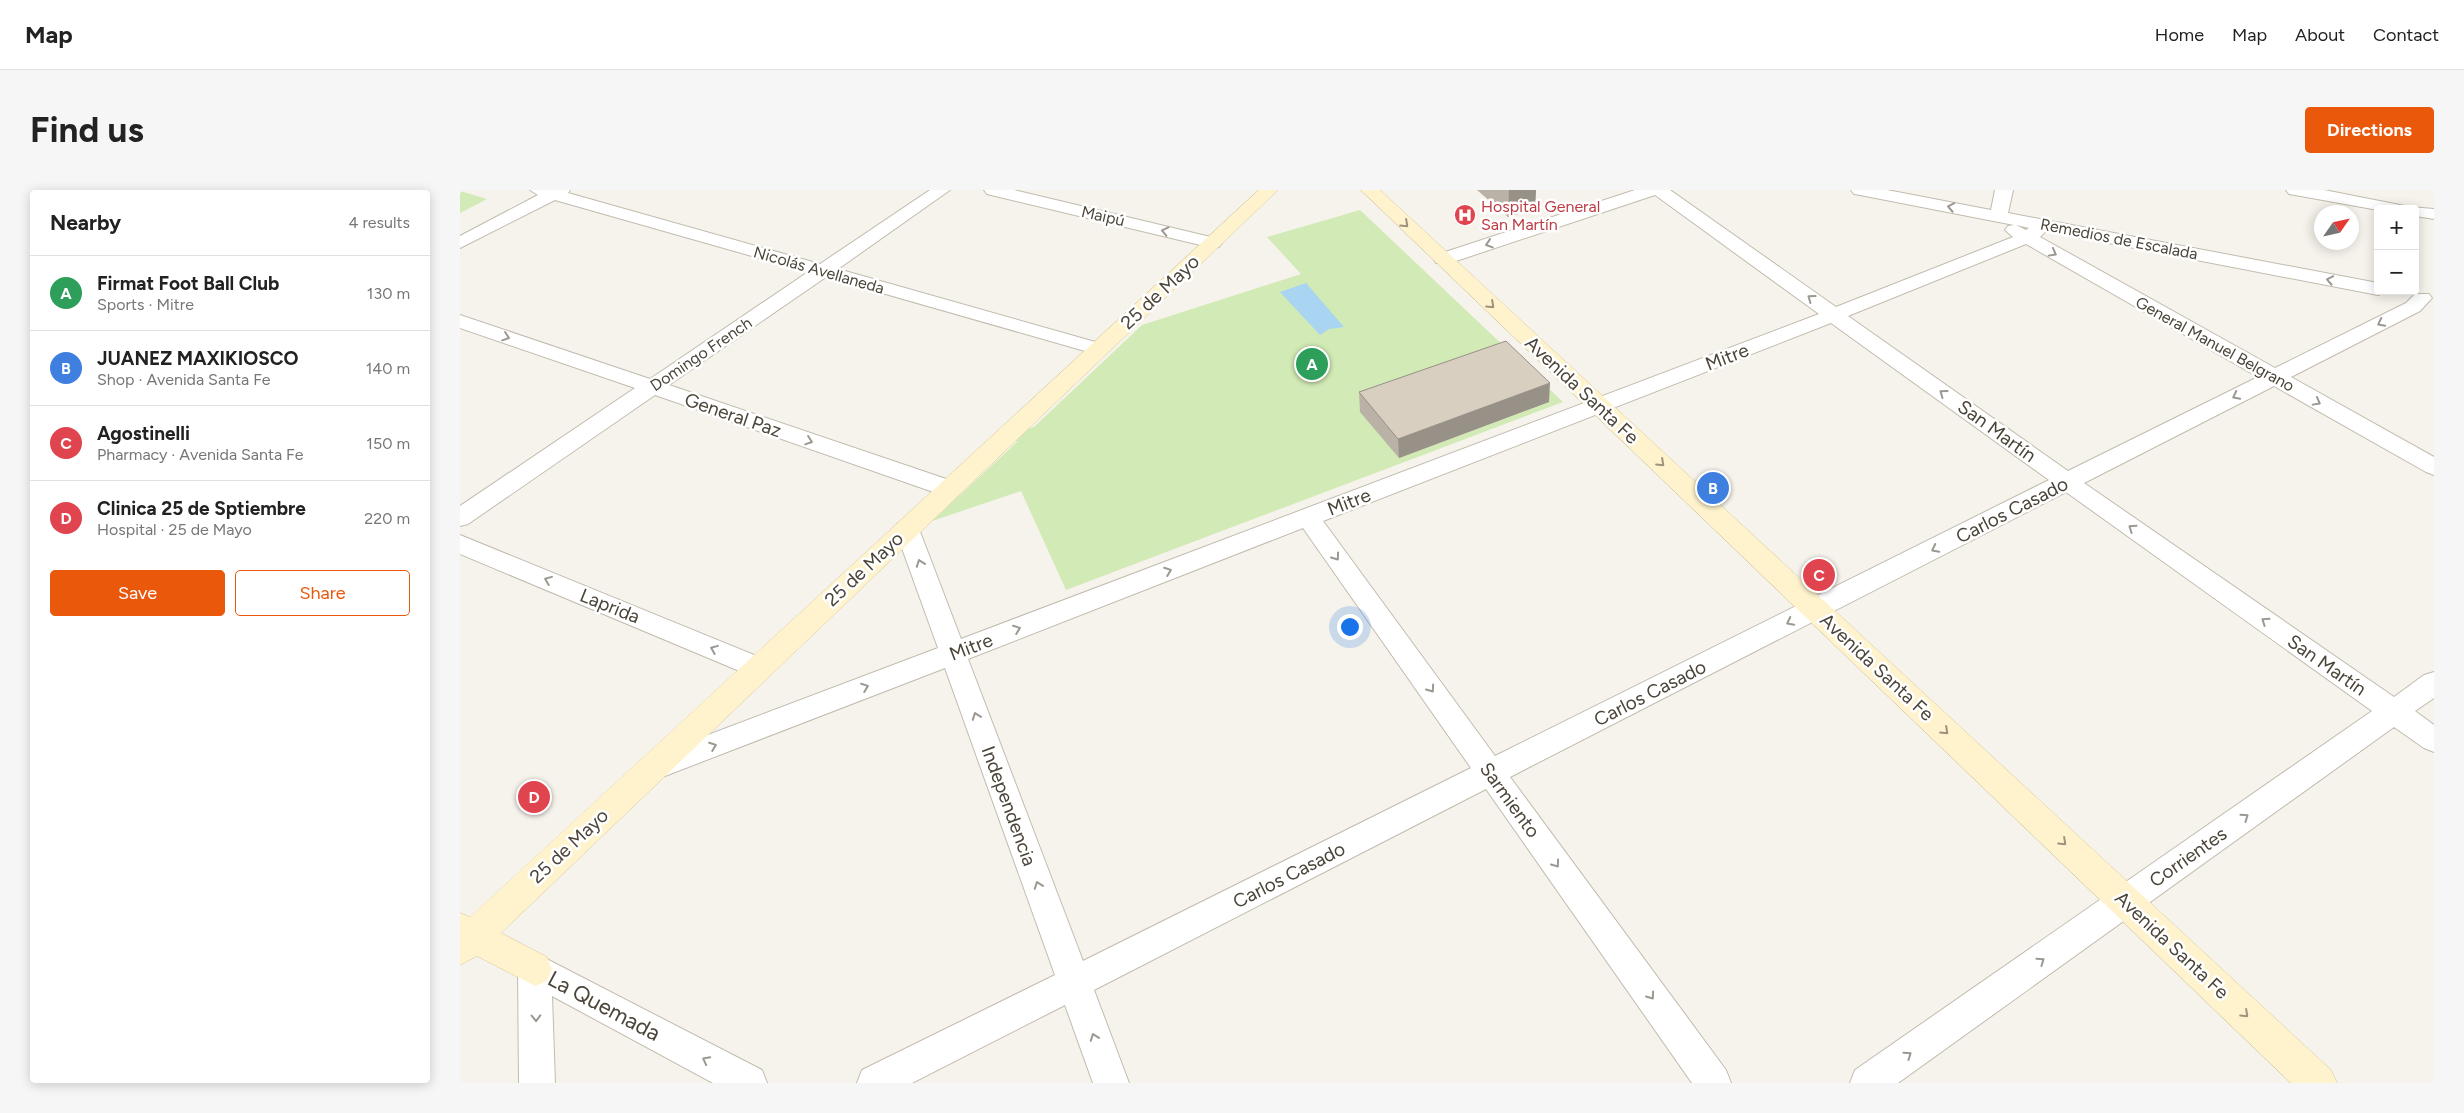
<!DOCTYPE html>
<html lang="en">
<head>
<meta charset="utf-8">
<style>
  :root { --surface:#fff; --page:#f6f6f6; --text:#222; --muted:#767676; --line:#e0e0e0; --accent:#ea580c }
  body { margin:0; font-family:Figtree,sans-serif; background:var(--page); color:var(--text) }
  .controls { position:absolute; right:15px; top:15px; display:grid; overflow:hidden; border-radius:5px; box-shadow:0 2px 12px #0003 }
  .controls button { width:45px; height:45px; display:grid; place-items:center; padding:0; border:0; border-bottom:1px solid var(--line); background:var(--surface); color:var(--text); font:25px sans-serif }
  .compass { position:absolute; left:1854px; top:15px; width:45px; height:45px; border-radius:50%; background:var(--surface); box-shadow:0 2px 12px #0003; rotate:56deg }
  .you { position:absolute; left:889px; top:436px; width:18px; height:18px; margin:-12px; border:4px solid #fff; border-radius:50%; background:#1a73e8; box-shadow:0 0 0 8px #1a73e833 }
  .badge { display:grid; place-items:center; width:32px; height:32px; border-radius:50%; background:var(--accent); color:#fff; font-size:16px; font-weight:700 }
  .pin { position:absolute; translate:-50% -50%; border:2px solid #fff; box-shadow:0 1px 5px #0006 }
  .list { margin:0; padding:0; list-style:none }
  h2 { display:flex; justify-content:space-between; align-items:center; height:65px; margin:0; padding:0 20px; font-size:21px }
  h2 small { font-size:16px; font-weight:400; color:var(--muted) }
  .list li { display:grid; grid-template-columns:32px 1fr auto; gap:15px; align-items:center; box-sizing:border-box; height:75px; padding:0 20px; border-top:1px solid var(--line) }
  .list b { display:block; font-size:19px; white-space:nowrap }
  .list p { margin:0; font-size:16px; white-space:nowrap; color:var(--muted) }
  .list em { font-size:16px; font-style:normal; color:var(--muted) }
  .actions { display:flex; gap:10px; padding:15px 20px }
  .actions a { flex:1; padding:11px 0; border:1px solid var(--accent); border-radius:5px; text-align:center; font-size:18px; color:var(--accent) }
  .actions .main { background:var(--accent); color:#fff }
  .map { position:relative; flex:none; width:1974px; height:893px; overflow:hidden; border-radius:5px }
  header { display:flex; align-items:center; gap:30px; box-sizing:border-box; height:70px; padding:0 25px; background:var(--surface); border-bottom:1px solid var(--line) }
  header strong { font-size:24px }
  nav { display:flex; gap:28px; margin-inline-start:auto; font-size:18px }
  .intro { display:flex; align-items:center; justify-content:space-between; box-sizing:border-box; height:120px; padding:0 30px }
  h1 { margin:0; font-size:35px }
  .button { padding:12px 22px; border-radius:5px; background:var(--accent); color:#fff; font-size:18px; font-weight:700 }
  main { display:flex; gap:30px; padding:0 30px }
  aside { flex:1; background:var(--surface); border-radius:5px; box-shadow:0 2px 12px #0003 }
  .map>svg:first-child { display:block }
  .green { fill:#d2eab5 }
  .water { fill:#a9d4f2 }
  .lines { fill:none; stroke-linecap:round; stroke-linejoin:round }
  .street-casing { stroke:#c2bbae; stroke-width:2 }
  .secondary-casing { stroke:#d6c79b; stroke-width:1 }
  .street { fill:#fff; fill-rule:evenodd }
  .secondary { fill:#fff3cd; fill-rule:evenodd }
  .wall { fill:#bab2a6 }
  .shaded-wall { fill:#979187 }
  .building { fill:#d8cfc1; stroke:#979187 }
  .oneway { stroke:#9c9892 }
  .oneway2 { stroke:#9c937c }
  .labels { text-anchor:middle; dominant-baseline:central; stroke-width:5; stroke-linejoin:round; paint-order:stroke }
  .far-health-label { font-size:16px; fill:#be3a42; stroke:#fff; text-anchor:start }
  .far-street-label { font-size:16px; fill:#4b4439; stroke:#fff }
  .street-label { font-size:19px; fill:#4b4439; stroke:#fff }
  .near-street-label { font-size:22px; fill:#4b4439; stroke:#fff }
</style>
</head>
<body>
<header>
<strong>Map</strong>
<nav><a>Home</a><a>Map</a><a>About</a><a>Contact</a></nav>
</header>
<div class="intro"><h1>Find us</h1><a class="button">Directions</a></div>
<main>
<aside>
<h2>Nearby<small>4 results</small></h2>
<ul class="list">
<li><span class="badge" style="background:#2e9e5b">A</span><div><b>Firmat Foot Ball Club</b><p>Sports · Mitre</p></div><em>130 m</em></li>
<li><span class="badge" style="background:#3f7fe0">B</span><div><b>JUANEZ MAXIKIOSCO</b><p>Shop · Avenida Santa Fe</p></div><em>140 m</em></li>
<li><span class="badge" style="background:#e0444e">C</span><div><b>Agostinelli</b><p>Pharmacy · Avenida Santa Fe</p></div><em>150 m</em></li>
<li><span class="badge" style="background:#e0444e">D</span><div><b>Clinica 25 de Sptiembre</b><p>Hospital · 25 de Mayo</p></div><em>220 m</em></li>
</ul>
<div class="actions"><a class="main">Save</a><a>Share</a></div>
</aside>
<div class="map">
<svg width="1974" height="893" viewBox="0 0 1974 893">
  <rect width="100%" height="100%" fill="#f6f3ec"/>
  <path class="green" d="M0,1L27,9L0,23Z
    M900,20L1103,212L606,400L561,301L472,331L557,252L554,243L574,237L682,135L841,84L807,47Z"/>
  <path class="water" d="M846,93L884,137L869,139L860,145L820,102Z"/>
  <g class="lines">
    <g class="street-casing">
      <path id="street" d="M70,0H110L108,3L360,74L470,0H490L378,79L646,155L649,159L646,163L639,165L366,87L209,195L498,293L502,299L498,305L490,307L482,305L195,205L8,334L0,336V316L175,198L0,138V125L190,189L348,82L95,10L0,58V46L78,5Z
        M524,0H554L759,49L762,53L759,57L753,58L527,4Z
        M1175,0H1210L1376,117L1553,47L1545,40L1548,36L1554,35L1400,5L1394,4L1391,0H1427L1531,20L1535,0H1553L1548,23L1918,93V101H1926L1918,105L1586,41L1580,47L1815,178L1946,113L1955,104H1969L1972,108L1960,121L1831,187L1974,267V285L1966,282L1814,196L1624,293L1934,507L1964,485L1974,482V508L1955,521L1974,535V562L1964,558L1934,537L1438,893H1390L1395,880L1912,521L1606,302L1050,587L1266,880L1271,893H1232L1026,599L634,800L669,893H633L605,815L452,893H397L402,880L595,785L485,478L192,591L182,588L178,579L182,570L478,458L435,339L438,333L447,331L456,333L459,339L501,449L1359,124L1195,5L990,73H976L974,69L976,65ZM1556,35L1569,38L1566,40ZM1566,54L1798,187L1608,281L1388,126ZM1371,133L1589,290L1035,566L863,331ZM843,338L1011,578L623,771L508,469Z
        M1826,0H1864L1950,17L1974,19V29L1955,26V19L1918,20L1835,5L1829,4Z
        M0,345L309,471L312,478L309,485L299,489L289,485L0,364Z
        M75,763L302,880L307,893H253L92,806L95,893H59L58,779L63,768Z"/>
    </g>
    <g class="secondary-casing">
      <path id="secondary" d="M799,0H818L41,743L87,767L92,779L87,791L75,796L17,766L0,775V723L10,727Z
        M901,0H920L1871,880L1877,893H1831Z"/>
    </g>
    <use href="#street" class="street"/>
    <use href="#secondary" class="secondary"/>
  </g>
  <path class="wall" d="M1017,0H1076L1075,19L1048,27Z
    M899,202L1089,212L939,268L900,222Z"/>
  <path class="shaded-wall" d="M1049,0H1076L1075,19L1048,27Z
    M1090,193L1089,212L939,268L938,249Z"/>
  <path class="building" d="M1046,151L1090,193L938,249L899,202Z"/>
  <defs><path id="oneway-chevron" d="M-2-3.5L2.5 0L-2 3.5" fill="none" stroke-width="1.6" stroke-linecap="round" stroke-linejoin="round" transform="scale(1.25)"/></defs>
  <g class="oneway">
    <use href="#oneway-chevron" transform="translate(1491 17) rotate(-169)"/>
    <use href="#oneway-chevron" transform="translate(705 41) rotate(-167)"/>
    <use href="#oneway-chevron" transform="translate(1029 54) rotate(162)"/>
    <use href="#oneway-chevron" transform="translate(1593 63) rotate(29)"/>
    <use href="#oneway-chevron" transform="translate(1870 90) rotate(-169)"/>
    <use href="#oneway-chevron" transform="translate(1351 108) rotate(-144)"/>
    <use href="#oneway-chevron" transform="translate(1921 133) rotate(153)"/>
    <use href="#oneway-chevron" transform="translate(46 147) rotate(19)"/>
    <use href="#oneway-chevron" transform="translate(1483 203) rotate(-144)"/>
    <use href="#oneway-chevron" transform="translate(1776 206) rotate(153)"/>
    <use href="#oneway-chevron" transform="translate(1857 212) rotate(29)"/>
    <use href="#oneway-chevron" transform="translate(349 251) rotate(19)"/>
    <use href="#oneway-chevron" transform="translate(1672 338) rotate(-145)"/>
    <use href="#oneway-chevron" transform="translate(1475 359) rotate(153)"/>
    <use href="#oneway-chevron" transform="translate(876 367) rotate(54)"/>
    <use href="#oneway-chevron" transform="translate(460 373) rotate(-110)"/>
    <use href="#oneway-chevron" transform="translate(708 381) rotate(-21)"/>
    <use href="#oneway-chevron" transform="translate(88 390) rotate(-158)"/>
    <use href="#oneway-chevron" transform="translate(1805 431) rotate(-145)"/>
    <use href="#oneway-chevron" transform="translate(1330 432) rotate(153)"/>
    <use href="#oneway-chevron" transform="translate(557 439) rotate(-21)"/>
    <use href="#oneway-chevron" transform="translate(254 459) rotate(-158)"/>
    <use href="#oneway-chevron" transform="translate(405 497) rotate(-21)"/>
    <use href="#oneway-chevron" transform="translate(971 499) rotate(54)"/>
    <use href="#oneway-chevron" transform="translate(516 526) rotate(-110)"/>
    <use href="#oneway-chevron" transform="translate(253 556) rotate(-21)"/>
    <use href="#oneway-chevron" transform="translate(1785 627) rotate(-35)"/>
    <use href="#oneway-chevron" transform="translate(1096 674) rotate(54)"/>
    <use href="#oneway-chevron" transform="translate(578 695) rotate(-110)"/>
    <use href="#oneway-chevron" transform="translate(1581 771) rotate(-35)"/>
    <use href="#oneway-chevron" transform="translate(1191 806) rotate(54)"/>
    <use href="#oneway-chevron" transform="translate(76 828) rotate(89)"/>
    <use href="#oneway-chevron" transform="translate(634 847) rotate(-110)"/>
    <use href="#oneway-chevron" transform="translate(1448 865) rotate(-35)"/>
    <use href="#oneway-chevron" transform="translate(246 870) rotate(-152)"/>
  </g>
  <g class="oneway2">
    <use href="#oneway-chevron" transform="translate(945 34) rotate(43)"/>
    <use href="#oneway-chevron" transform="translate(1031 115) rotate(43)"/>
    <use href="#oneway-chevron" transform="translate(1201 273) rotate(43)"/>
    <use href="#oneway-chevron" transform="translate(1485 541) rotate(43)"/>
    <use href="#oneway-chevron" transform="translate(1603 652) rotate(43)"/>
    <use href="#oneway-chevron" transform="translate(1785 824) rotate(43)"/>
  </g>
  <defs>
    <g id="hospital-disc" transform="scale(1.125)"><circle r="9.5" fill="#e0444e" stroke="#fff"/><path d="M-5-5h3v3.5h4V-5h3V5h-3V1.5h-4V5h-3Z" fill="#fff"/></g>
  </defs>
  <g fill-rule="evenodd">
    <use href="#hospital-disc" x="1005" y="25"/>
  </g>
  <g class="labels">
    <g class="far-health-label">
      <text x="1021" y="16">Hospital General<tspan x="1021" dy="18">San Martín</tspan></text>
    </g>
    <g class="far-street-label">
      <text transform="translate(643 26) rotate(13)">Maipú</text>
      <text transform="translate(1659 49) rotate(11)">Remedios de Escalada</text>
      <text transform="translate(359 80) rotate(16)">Nicolás Avellaneda</text>
      <text transform="translate(1755 154) rotate(29)">General Manuel Belgrano</text>
      <text transform="translate(241 164) rotate(-34)">Domingo French</text>
    </g>
    <g class="street-label">
      <text transform="translate(700 102) rotate(-43)">25 de Mayo</text>
      <text transform="translate(1267 167) rotate(-21)">Mitre</text>
      <text transform="translate(1122 200) rotate(43)">Avenida Santa Fe</text>
      <text transform="translate(273 225) rotate(19)">General Paz</text>
      <text transform="translate(1537 241) rotate(36)">San Martín</text>
      <text transform="translate(889 312) rotate(-21)">Mitre</text>
      <text transform="translate(1552 320) rotate(-27)">Carlos Casado</text>
      <text transform="translate(404 379) rotate(-43)">25 de Mayo</text>
      <text transform="translate(150 416) rotate(22)">Laprida</text>
      <text transform="translate(511 457) rotate(-21)">Mitre</text>
      <text transform="translate(1867 475) rotate(35)">San Martín</text>
      <text transform="translate(1417 477) rotate(43)">Avenida Santa Fe</text>
      <text transform="translate(1190 503) rotate(-27)">Carlos Casado</text>
      <text transform="translate(1050 610) rotate(54)">Sarmiento</text>
      <text transform="translate(549 616) rotate(70)">Independencia</text>
      <text transform="translate(109 656) rotate(-43)">25 de Mayo</text>
      <text transform="translate(1728 667) rotate(-35)">Corrientes</text>
      <text transform="translate(829 685) rotate(-27)">Carlos Casado</text>
      <text transform="translate(1712 755) rotate(43)">Avenida Santa Fe</text>
    </g>
    <g class="near-street-label">
      <text transform="translate(144 816) rotate(28)">La Quemada</text>
    </g>
  </g>
</svg>
<div class="controls">
<button>+</button>
<button>−</button>
</div>
<svg class="compass" viewBox="-18 -18 36 36"><path d="M0-13l5 13h-10z" fill="#e53935"/><path d="M0 13l5-13h-10z" fill="#767676"/></svg>
<div class="you"></div>
<div class="pin badge" style="left:852px;top:174px;background:#2e9e5b">A</div>
<div class="pin badge" style="left:1253px;top:298px;background:#3f7fe0">B</div>
<div class="pin badge" style="left:1359px;top:385px;background:#e0444e">C</div>
<div class="pin badge" style="left:74px;top:607px;background:#e0444e">D</div>
</div>
</main>
</body>
</html>
